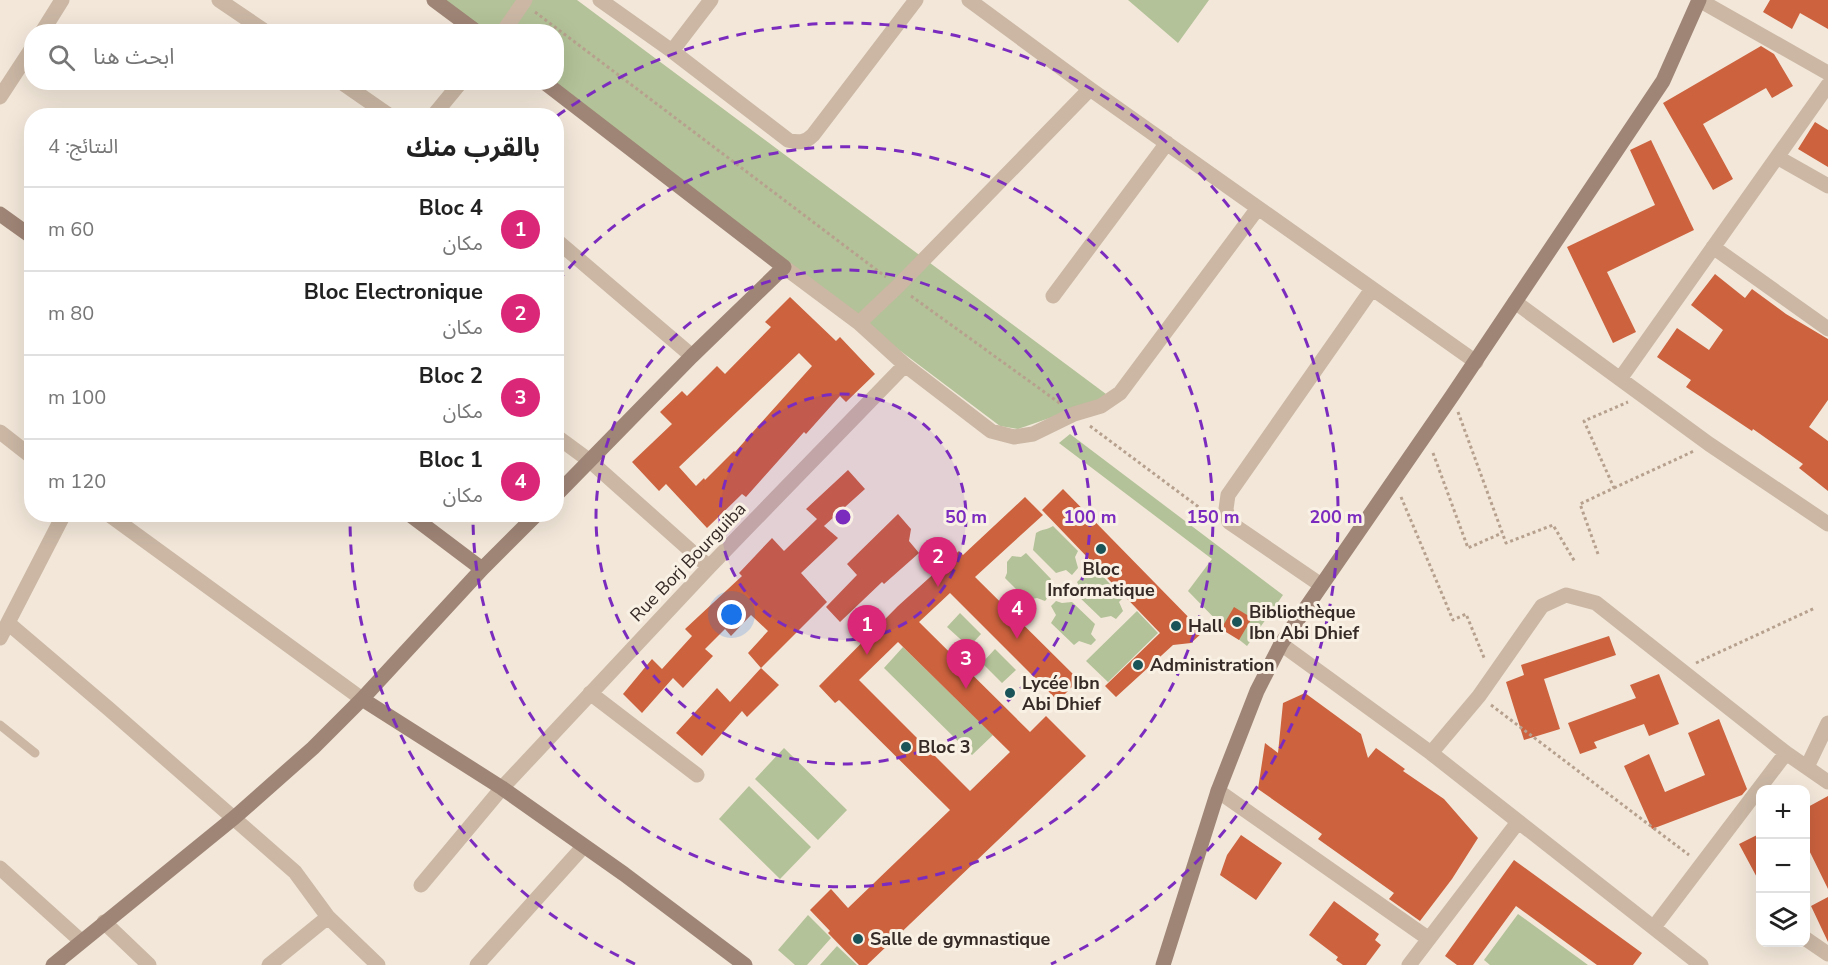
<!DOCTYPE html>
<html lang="ar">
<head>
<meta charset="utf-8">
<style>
  :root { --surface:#fff; --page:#f2f2f2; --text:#222; --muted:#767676; --line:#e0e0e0; --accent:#db2777 }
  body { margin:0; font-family:"Nunito Sans","Noto Sans Arabic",sans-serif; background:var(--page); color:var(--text); direction:rtl }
  .controls { position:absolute; right:18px; bottom:18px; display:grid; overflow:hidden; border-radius:12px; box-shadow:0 6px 24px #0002 }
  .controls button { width:54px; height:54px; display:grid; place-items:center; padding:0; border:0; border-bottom:2px solid var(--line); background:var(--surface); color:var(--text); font:30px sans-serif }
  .you { position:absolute; left:732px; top:615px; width:21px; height:21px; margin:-15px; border:4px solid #fff; border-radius:50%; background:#1a73e8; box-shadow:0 0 0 9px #1a73e833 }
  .badge { display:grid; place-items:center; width:39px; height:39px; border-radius:50%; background:var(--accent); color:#fff; font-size:20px; font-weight:700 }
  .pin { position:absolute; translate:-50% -50px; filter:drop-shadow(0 2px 3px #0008) }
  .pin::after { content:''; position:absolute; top:32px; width:21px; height:18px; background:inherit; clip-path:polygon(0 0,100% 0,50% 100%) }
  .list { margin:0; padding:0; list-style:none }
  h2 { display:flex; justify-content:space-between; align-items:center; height:78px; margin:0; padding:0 24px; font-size:26px }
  h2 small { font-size:20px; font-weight:400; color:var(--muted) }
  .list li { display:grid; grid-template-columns:39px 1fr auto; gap:18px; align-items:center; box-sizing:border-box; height:84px; padding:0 24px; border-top:2px solid var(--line) }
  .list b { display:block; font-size:22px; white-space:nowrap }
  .list p { margin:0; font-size:20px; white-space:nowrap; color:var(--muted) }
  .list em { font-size:20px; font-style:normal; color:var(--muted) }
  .icon { flex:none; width:33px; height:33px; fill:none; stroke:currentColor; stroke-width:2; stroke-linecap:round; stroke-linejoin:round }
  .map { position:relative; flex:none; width:1828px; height:965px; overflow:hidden; direction:ltr }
  .search { position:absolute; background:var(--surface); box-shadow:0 6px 24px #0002; left:24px; top:24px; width:540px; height:66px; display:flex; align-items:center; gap:15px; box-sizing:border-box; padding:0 21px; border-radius:24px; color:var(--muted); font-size:22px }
  .panel { position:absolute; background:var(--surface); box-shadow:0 6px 24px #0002; left:24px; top:108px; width:540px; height:414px; border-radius:24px; direction:rtl }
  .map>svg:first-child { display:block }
  .green { fill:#b3c298 }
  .building { fill:#cc623e; fill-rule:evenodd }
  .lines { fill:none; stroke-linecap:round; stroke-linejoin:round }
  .path { stroke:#b7a18e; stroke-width:3; stroke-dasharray:3 3; stroke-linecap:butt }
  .lane { stroke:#cbb7a4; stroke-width:9 }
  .street { stroke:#cbb7a4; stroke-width:15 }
  .secondary { stroke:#9f8576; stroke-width:15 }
  .ring { fill:none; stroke:#7b2cbf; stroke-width:3; stroke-dasharray:10 8 }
  .poi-dot { fill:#1a5459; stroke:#faf1e5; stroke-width:2 }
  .labels { text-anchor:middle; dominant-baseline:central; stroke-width:6; stroke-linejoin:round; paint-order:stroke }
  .street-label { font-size:18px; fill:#362b26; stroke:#faf1e5 }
  .poi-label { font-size:18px; font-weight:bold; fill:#362b26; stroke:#faf1e5; text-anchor:start }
  .centre { fill:#7b2cbf; stroke:#faf1e5; stroke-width:3 }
  .ring-label { font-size:18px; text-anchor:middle; font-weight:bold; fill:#7b2cbf; stroke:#faf1e5; stroke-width:6; stroke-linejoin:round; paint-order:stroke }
</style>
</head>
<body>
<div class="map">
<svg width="1828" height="965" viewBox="0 0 1828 965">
  <rect width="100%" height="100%" fill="#f2e7d9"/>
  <path class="green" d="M436,0H577L1110,397L1018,429L1000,426L545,83L556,82V32L477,31Z
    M1128,0H1209L1178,43Z
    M1070,434L1283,595L1247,646L1222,626L1188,591L1212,559L1059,443Z
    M1053,526L1078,551L1075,557L1078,568L1072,575L1066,570L1056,573L1033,550L1036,533C1042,529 1047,530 1053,526Z
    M1026,553L1051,579L1047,585L1050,595L1045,601L1037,598L1027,600L1005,578L1007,573V562L1012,556L1021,557Z
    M1097,570L1123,598L1119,602L1123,611L1116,619L1111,616L1101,618L1076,594L1079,586L1077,582L1087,572L1092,573Z
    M1056,601L1062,603L1072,602L1095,624L1091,634L1096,640L1091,645L1079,641L1074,645L1051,623L1056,615L1051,606Z
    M1137,611L1158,633L1108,682L1086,661Z
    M960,613L981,634L969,647L947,627Z
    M903,647L993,735L972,755L884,668Z
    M995,649L1016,670L1002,683L982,663Z
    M784,748L847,810L818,840L755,779Z
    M749,786L811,847L780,879L719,819Z
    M1518,914L1588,965H1490L1484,960Z
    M808,915L831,938L807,965H795L778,950Z
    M837,946L857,965H820Z"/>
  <path class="building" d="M1770,0H1828V29L1800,13L1792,29L1763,12Z
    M1761,46L1774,54L1793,86L1772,98L1766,88L1703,124L1733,179L1713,190L1663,103Z
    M1815,122L1828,130V167L1798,149Z
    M1651,140L1694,230L1607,272L1636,332L1613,343L1567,247L1655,205L1630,150Z
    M1715,274L1745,298L1752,289L1786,314L1828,339V400L1809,427L1828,441V491L1799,468L1803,464L1753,429L1752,431L1686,387L1691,380L1657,357L1677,328L1709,350L1723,330L1691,305Z
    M790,297L836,341L840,337L875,374L846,402L840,396L806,434L804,432L746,497L742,494L707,528L666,484L659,491L632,462L672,424L660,412L682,391L687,396L717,366L725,374L771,327L765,322ZM799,353L812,366L735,452L734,451L705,480L704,478L696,486L679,467Z
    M848,470L865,489L824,526L838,538L801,573L827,602L761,668L748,653L768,631L751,615L731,636L725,629L705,649L713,656L683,688L673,678L642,713L623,694L652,659L662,669L692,636L685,629L742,576L739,573L772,538L784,551L817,519L806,509Z
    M1063,489L1203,632L1191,643L1173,645L1116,697L1105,686L1160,633L1042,510Z
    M1025,497L1043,515L975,577L1079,680L1058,701L950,593L919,622L1030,732L1046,716L1086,756L867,965H859L828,933L830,931L810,910L831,889L848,908L950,810L839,700L835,703L819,686L898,606L959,551L963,555ZM898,642L1010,752L970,791L859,680Z
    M898,514L911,529L909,541L919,553L884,584L882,582L840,622L826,607L857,575L847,564Z
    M1234,607L1252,618L1239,640L1221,629Z
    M1609,636L1616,655L1544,679L1560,729L1524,740L1506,682L1524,675L1521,665Z
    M761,668L779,685L747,717L742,711L702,756L676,733L717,688L730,702Z
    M1659,674L1679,724L1649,736L1644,724L1594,742L1597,748L1580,754L1568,723L1636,698L1630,685Z
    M1305,693L1361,734L1368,758L1376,748L1405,769L1403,771L1444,799L1478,838L1452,879L1420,921L1389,899L1394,893L1318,839L1322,834L1258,789L1265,743L1278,753L1283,703Z
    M1719,719L1747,789L1742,795L1652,829L1624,766L1649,754L1665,792L1705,775L1688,733Z
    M1828,796V889L1806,844V808Z
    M1761,833V885L1739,844Z
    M1241,835L1282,863L1256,900L1220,875L1227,855Z
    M1514,860L1642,953L1633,965H1597L1516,906L1473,965H1457L1445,956Z
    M1828,897V942L1811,906Z
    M1334,901L1379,934L1375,940L1381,945L1366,965H1343L1336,960L1338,957L1309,935Z"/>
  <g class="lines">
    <path class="path" d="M535,12L886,277
      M911,296L1061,404
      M1458,412L1506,543L1553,525L1575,562
      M1090,426L1204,511L1211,514
      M1433,453L1468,548L1502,533
      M1614,488L1694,451
      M1401,497L1453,620L1466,614L1485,660
      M1598,554L1580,504L1614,488L1584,421L1628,402
      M1696,663L1815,608
      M1491,705L1689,855"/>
    <path class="lane" d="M0,725L35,753"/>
    <path class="street" d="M219,0L266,32
      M600,0L672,51L788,140C798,143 805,143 813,135L916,0
      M969,0L1090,89L1476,362
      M1699,0L1828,73
      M42,32L62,0
      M503,32L525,0
      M672,51L711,0
      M341,82L390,116
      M0,97L32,48
      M433,116L461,82
      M1777,157L1828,186
      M556,240L692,356
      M1713,247L1828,329
      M784,267L859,323L905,365L991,431L1014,437L1033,434L1074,414L1101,406L1120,393L1258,208
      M1053,296L1167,143
      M1515,302L1709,444L1828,524
      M859,323L898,286L1090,89
      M1620,379L1828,85
      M0,432L32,457
      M556,436L590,461L709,567
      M108,514L362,699
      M1321,585L1229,522L1226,509L1228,495L1372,289
      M8,623L109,709L295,872L328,917L378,965
      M0,638L64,514
      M1281,644L1431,753L1701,965
      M590,693L697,775
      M1431,753L1479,696L1542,606L1566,595L1596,603L1786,753L1828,782
      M1807,767L1828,723
      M1218,791L1429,939
      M0,868L81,941
      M421,885L502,788L709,567L905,365
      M104,922L149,965
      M1654,927L1786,753
      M1806,939L1828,954
      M269,965L328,917
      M477,965L583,847
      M1409,965L1518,822"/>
    <path class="secondary" d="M434,0L477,32
      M544,82L784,267L692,356L556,495
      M0,214L32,237
      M409,514L482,569
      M362,699L502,788L624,874L745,965
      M53,965L235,817L313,748L362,699L482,569L537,514
      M1163,965L1218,791L1257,691L1281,644L1452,396L1663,81L1699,0"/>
  </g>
  <circle cx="843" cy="517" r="123" fill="#7b2cbf" fill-opacity=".12"/>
  <g class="ring">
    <circle cx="843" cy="517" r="123"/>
    <circle cx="843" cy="517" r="247"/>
    <path d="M557 282A370 370 0 1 1 473 517"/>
    <path d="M635 964A493 493 0 0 1 350 517M557 116A493 493 0 1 1 1051 964"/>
  </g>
  <g class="poi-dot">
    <circle cx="1101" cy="549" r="6"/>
    <circle cx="1237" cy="622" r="6"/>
    <circle cx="1176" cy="626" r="6"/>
    <circle cx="1138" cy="665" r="6"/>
    <circle cx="1010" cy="693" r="6"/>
    <circle cx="906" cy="747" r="6"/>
    <circle cx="858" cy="939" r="6"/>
  </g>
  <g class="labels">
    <g class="street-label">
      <text transform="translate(688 562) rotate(-46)">Rue Borj Bourguiba</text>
    </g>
    <g class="poi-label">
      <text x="1101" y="569" text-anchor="middle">Bloc<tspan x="1101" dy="21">Informatique</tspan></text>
      <text x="1249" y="612">Bibliothèque<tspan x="1249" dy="21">Ibn Abi Dhief</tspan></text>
      <text x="1188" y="626">Hall</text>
      <text x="1150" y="665">Administration</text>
      <text x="1022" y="683">Lycée Ibn<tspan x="1022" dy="21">Abi Dhief</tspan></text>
      <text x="918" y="747">Bloc 3</text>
      <text x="870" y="939">Salle de gymnastique</text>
    </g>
  </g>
  <circle cx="843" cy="517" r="9" class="centre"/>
  <g class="ring-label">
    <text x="966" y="523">50 m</text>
    <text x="1090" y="523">100 m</text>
    <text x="1213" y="523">150 m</text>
    <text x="1336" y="523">200 m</text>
  </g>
</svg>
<div class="controls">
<button>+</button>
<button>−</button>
<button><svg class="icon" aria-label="layers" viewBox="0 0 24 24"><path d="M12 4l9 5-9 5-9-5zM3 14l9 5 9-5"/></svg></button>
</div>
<div class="you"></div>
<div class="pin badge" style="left:867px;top:655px">1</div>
<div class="pin badge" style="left:938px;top:587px">2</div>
<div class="pin badge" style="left:966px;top:689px">3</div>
<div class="pin badge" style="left:1017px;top:639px">4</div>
<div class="search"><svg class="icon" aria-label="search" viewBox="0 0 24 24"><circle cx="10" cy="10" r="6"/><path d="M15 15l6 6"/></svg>ابحث هنا</div>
<section class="panel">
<h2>بالقرب منك<small>النتائج: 4</small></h2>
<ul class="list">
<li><span class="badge">1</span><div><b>Bloc 4</b><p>مكان</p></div><em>60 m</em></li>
<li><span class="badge">2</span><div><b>Bloc Electronique</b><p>مكان</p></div><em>80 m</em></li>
<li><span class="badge">3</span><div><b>Bloc 2</b><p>مكان</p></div><em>100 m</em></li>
<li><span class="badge">4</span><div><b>Bloc 1</b><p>مكان</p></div><em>120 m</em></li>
</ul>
</section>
</div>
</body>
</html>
